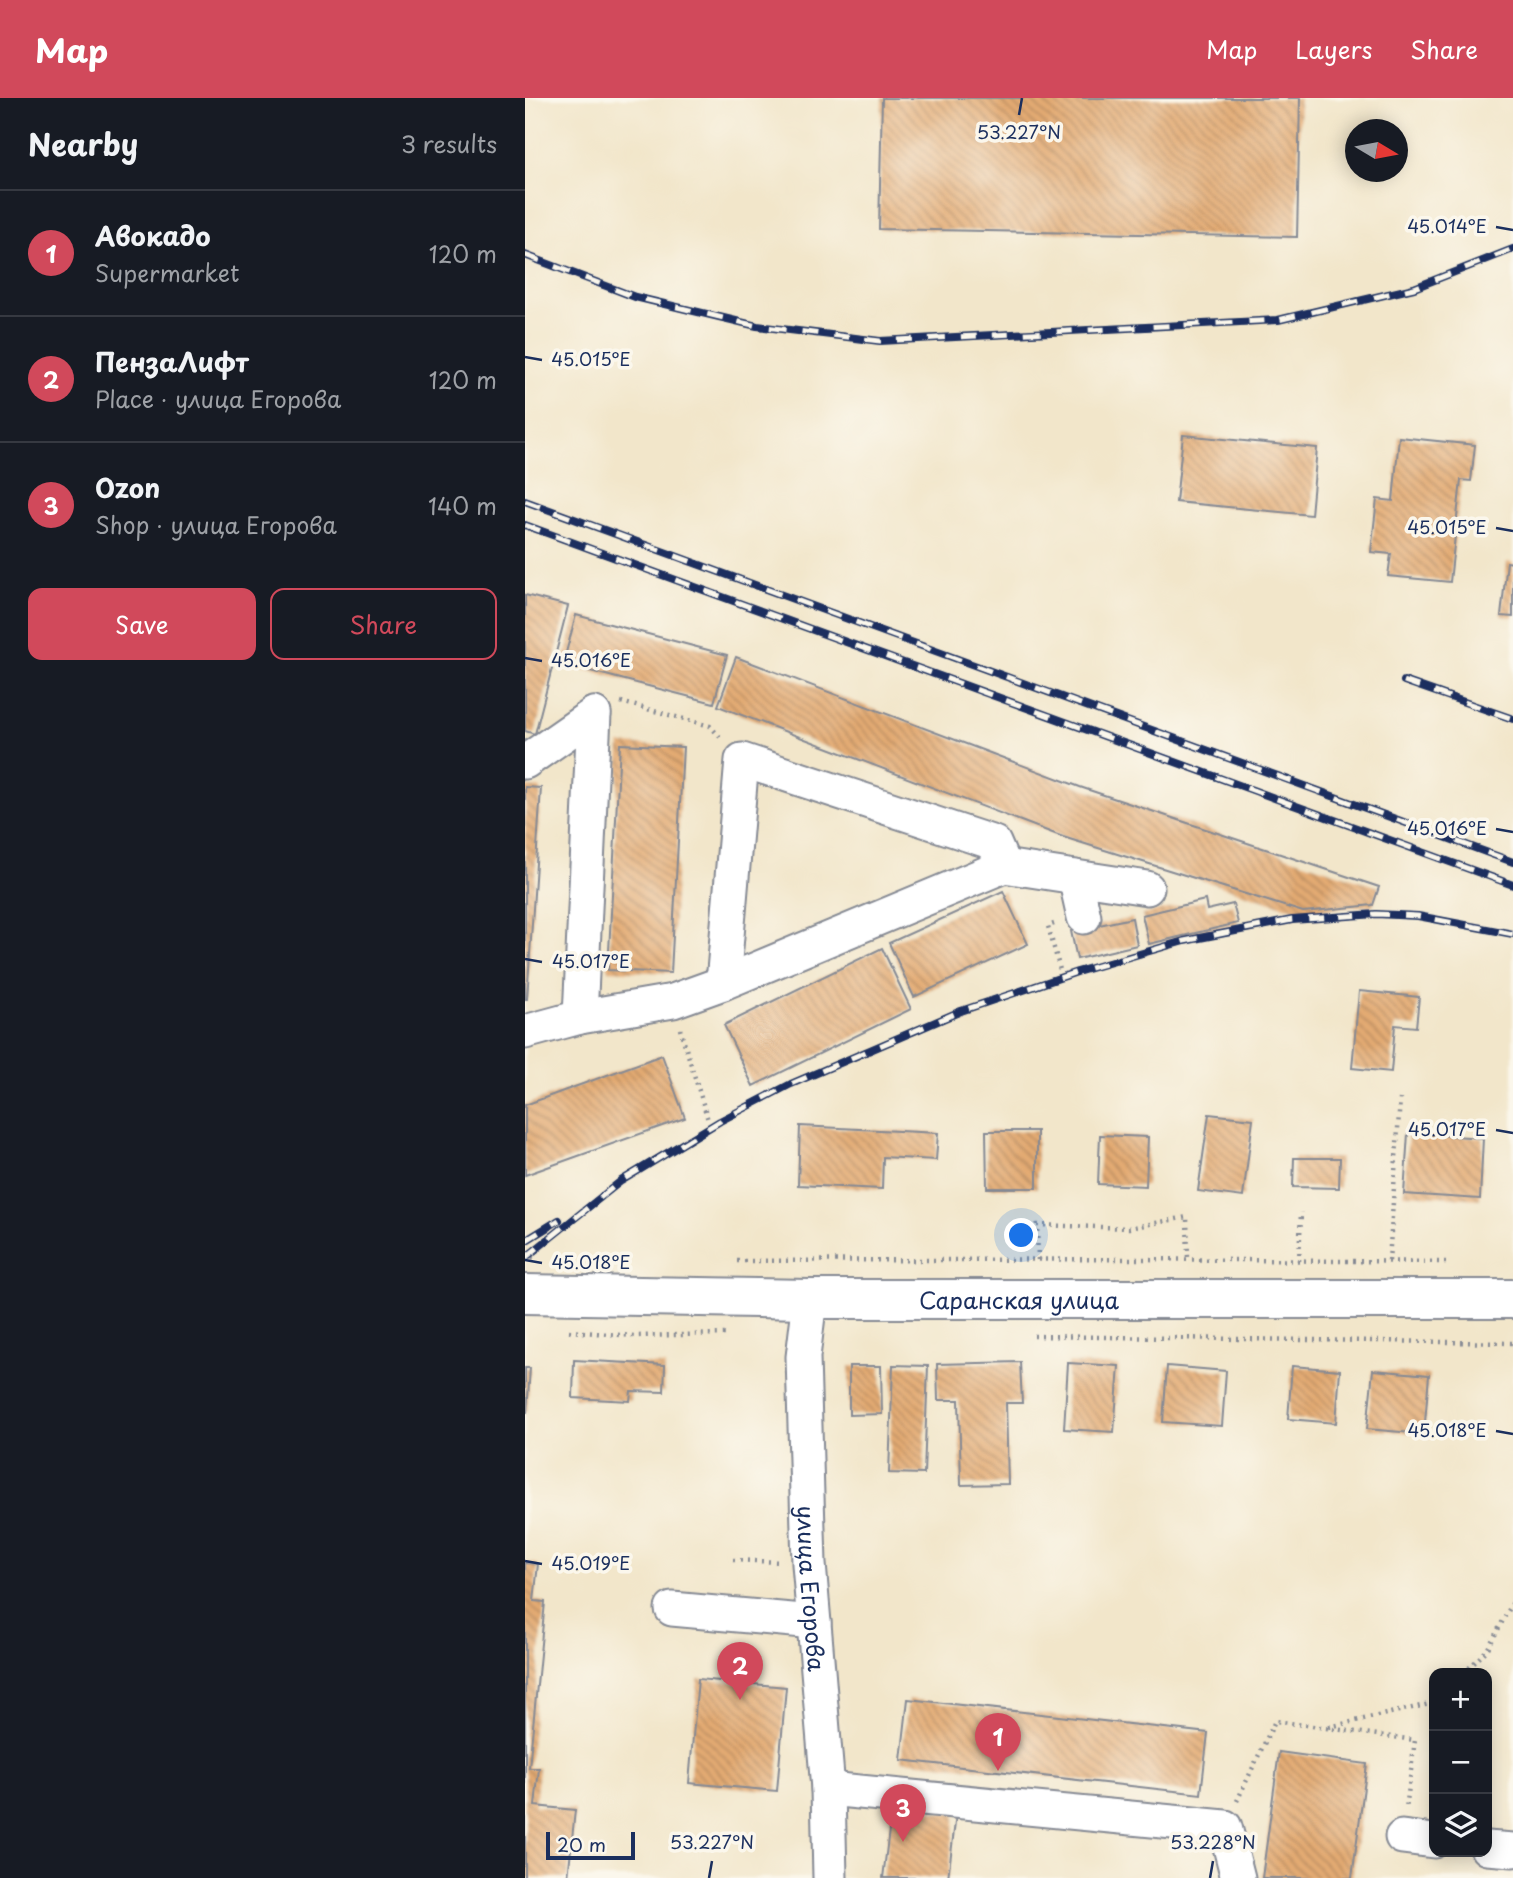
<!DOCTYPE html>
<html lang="en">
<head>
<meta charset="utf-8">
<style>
  :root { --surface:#171b24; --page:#242831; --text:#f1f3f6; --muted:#9ea1a6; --line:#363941; --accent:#d1495b }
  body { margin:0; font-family:"Playpen Sans",sans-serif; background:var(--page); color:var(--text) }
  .controls { position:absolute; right:21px; bottom:21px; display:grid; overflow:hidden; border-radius:14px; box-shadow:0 4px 18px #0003 }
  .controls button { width:63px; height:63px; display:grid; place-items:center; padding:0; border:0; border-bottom:2px solid var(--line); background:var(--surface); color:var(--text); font:35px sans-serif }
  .compass { position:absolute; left:820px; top:21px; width:63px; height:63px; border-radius:50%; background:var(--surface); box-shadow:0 4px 18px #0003; rotate:100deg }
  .scale { position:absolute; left:21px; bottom:18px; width:89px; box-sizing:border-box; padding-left:7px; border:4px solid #1b2f5e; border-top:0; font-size:19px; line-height:24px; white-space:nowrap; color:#1b2f5e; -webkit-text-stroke:5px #fbf7ec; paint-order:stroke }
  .you { position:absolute; left:497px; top:1138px; width:24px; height:24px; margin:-18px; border:5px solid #fff; border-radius:50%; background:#1a73e8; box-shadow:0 0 0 10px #1a73e833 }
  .badge { display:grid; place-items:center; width:46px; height:46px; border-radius:50%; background:var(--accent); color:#fff; font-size:23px; font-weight:700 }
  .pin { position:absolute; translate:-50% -58px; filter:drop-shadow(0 2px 4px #0008) }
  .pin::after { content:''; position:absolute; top:37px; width:24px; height:21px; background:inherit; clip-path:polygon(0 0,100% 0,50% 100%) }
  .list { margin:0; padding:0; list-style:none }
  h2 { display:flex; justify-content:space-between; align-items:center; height:91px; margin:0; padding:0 28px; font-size:30px }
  h2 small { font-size:23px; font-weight:400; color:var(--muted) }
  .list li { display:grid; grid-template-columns:46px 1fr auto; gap:21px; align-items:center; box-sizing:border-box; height:126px; padding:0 28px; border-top:2px solid var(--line) }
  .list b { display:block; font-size:26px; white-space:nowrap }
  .list p { margin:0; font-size:23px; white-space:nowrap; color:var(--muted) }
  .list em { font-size:23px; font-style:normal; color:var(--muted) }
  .actions { display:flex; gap:14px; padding:21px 28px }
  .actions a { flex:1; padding:16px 0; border:2px solid var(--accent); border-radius:14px; text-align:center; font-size:24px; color:var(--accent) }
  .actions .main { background:var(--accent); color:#fff }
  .icon { flex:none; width:38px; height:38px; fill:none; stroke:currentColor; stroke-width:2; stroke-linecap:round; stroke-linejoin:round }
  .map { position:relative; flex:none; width:988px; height:1780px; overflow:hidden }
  header { display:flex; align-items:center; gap:42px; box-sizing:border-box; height:98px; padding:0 35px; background:var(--accent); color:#fff }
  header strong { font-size:33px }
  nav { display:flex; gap:38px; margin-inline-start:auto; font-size:24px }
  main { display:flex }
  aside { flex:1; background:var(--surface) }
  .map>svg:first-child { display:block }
  .building { fill:url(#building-back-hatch) }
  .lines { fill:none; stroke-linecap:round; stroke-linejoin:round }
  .minor-casing { stroke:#868a94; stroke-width:37 }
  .major-casing { stroke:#868a94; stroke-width:42 }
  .path { stroke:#868a94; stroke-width:4.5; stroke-dasharray:2 5; stroke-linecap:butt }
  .minor { stroke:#fff; stroke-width:33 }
  .major { stroke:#fff; stroke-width:38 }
  .rail-casing { stroke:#1b2f5e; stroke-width:8 }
  .rail { stroke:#fbf7ec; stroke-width:5; stroke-dasharray:16; stroke-linecap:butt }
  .ticks { fill:none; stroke:#1b2f5e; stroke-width:2.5 }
  .labels { text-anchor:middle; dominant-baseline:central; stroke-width:7; stroke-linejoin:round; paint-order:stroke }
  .street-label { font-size:23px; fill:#1b2f5e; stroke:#fbf7ec }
  .ticks-label { font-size:18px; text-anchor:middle; fill:#1b2f5e; stroke:#fbf7ec; stroke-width:7; stroke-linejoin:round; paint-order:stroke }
</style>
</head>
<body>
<header>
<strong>Map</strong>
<nav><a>Map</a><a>Layers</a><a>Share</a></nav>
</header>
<main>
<aside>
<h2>Nearby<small>3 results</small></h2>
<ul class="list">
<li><span class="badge">1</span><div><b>Авокадо</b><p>Supermarket</p></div><em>120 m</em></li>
<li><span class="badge">2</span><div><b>ПензаЛифт</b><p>Place · улица Егорова</p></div><em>120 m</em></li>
<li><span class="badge">3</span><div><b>Ozon</b><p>Shop · улица Егорова</p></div><em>140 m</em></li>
</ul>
<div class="actions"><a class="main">Save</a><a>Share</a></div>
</aside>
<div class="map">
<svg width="988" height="1780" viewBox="0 0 988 1780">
  <defs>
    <pattern id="building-back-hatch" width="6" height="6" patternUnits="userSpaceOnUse" patternTransform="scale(1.75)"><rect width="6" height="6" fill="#e3aa72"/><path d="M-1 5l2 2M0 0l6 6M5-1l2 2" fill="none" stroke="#b78b61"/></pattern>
  </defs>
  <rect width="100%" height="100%" fill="#fbf7ec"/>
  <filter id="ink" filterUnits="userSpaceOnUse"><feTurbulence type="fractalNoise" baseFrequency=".0143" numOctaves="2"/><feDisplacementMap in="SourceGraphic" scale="14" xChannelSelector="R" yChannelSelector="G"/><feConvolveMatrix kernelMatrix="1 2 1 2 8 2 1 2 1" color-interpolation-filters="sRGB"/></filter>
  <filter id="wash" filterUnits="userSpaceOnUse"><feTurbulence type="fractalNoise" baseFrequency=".00686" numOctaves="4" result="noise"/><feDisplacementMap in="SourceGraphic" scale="28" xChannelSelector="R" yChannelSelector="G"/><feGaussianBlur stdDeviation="1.57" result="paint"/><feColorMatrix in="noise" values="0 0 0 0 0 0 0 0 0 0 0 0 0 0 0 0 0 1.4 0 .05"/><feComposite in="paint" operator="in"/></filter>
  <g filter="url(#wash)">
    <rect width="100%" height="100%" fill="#f2e6ca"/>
    <g id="blocks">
      <path class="building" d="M357,0H775L772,139L354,131Z
        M658,337L792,350L786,417L651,404Z
        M874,339L950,347L946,383L936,382L925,484L863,478L866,456L846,454L852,401L868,403Z
        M982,464L988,465V519L976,518Z
        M0,497L43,508L10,636L0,633Z
        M51,517L202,557L189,605L38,566Z
        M211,559L555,689L854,789L848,807L778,814L743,803L538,739L193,608Z
        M95,646L158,649L146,875L83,872Z
        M0,689L16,690L2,901H0Z
        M478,793L503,846L389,899L364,845Z
        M680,802L682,812L708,806L713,825L624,846L617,817Z
        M607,820L612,847L552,861L546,833Z
        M357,850L386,911L228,988L199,927Z
        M834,893L894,899L891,929L870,927L866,974L827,970Z
        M137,957L160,1020L0,1077V1007Z
        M684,1016L728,1021L718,1099L673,1093Z
        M275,1028L413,1035L411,1062L358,1059L357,1091L273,1087Z
        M461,1033H512V1090H462Z
        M883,1035L958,1040L955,1101L879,1096Z
        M575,1037L623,1039L621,1088L573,1086Z
        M769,1060H815L814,1090L768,1089Z
        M49,1262L140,1267L139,1294L106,1293L105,1303L48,1300Z
        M495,1264L497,1305H481L483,1386L436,1387L434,1302H413L412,1266Z
        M543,1265L594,1268L589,1334L539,1331Z
        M368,1267L403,1268L399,1376L364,1375Z
        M324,1268H356L357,1316L324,1317Z
        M642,1268L701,1273L697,1328L638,1324Z
        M767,1268L815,1272L811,1325L763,1321Z
        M0,1270H5L2,1314H0Z
        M848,1272L904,1277L899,1336L842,1331Z
        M0,1465L13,1466L9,1503L20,1504L4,1670H14L10,1708L50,1712L43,1780H0Z
        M173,1581L261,1589L252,1693L164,1685Z
        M383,1601L683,1635L676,1696L376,1662Z
        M754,1654L842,1666L827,1780H737Z
        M367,1708L431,1716L423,1780H358Z"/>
    </g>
  </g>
  <g filter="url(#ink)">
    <use href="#blocks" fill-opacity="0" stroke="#868a94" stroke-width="2"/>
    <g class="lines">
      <g class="minor-casing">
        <g id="minor">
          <path d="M0,664L69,616"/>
          <path d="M550,779L559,819"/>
          <path d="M198,885L479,768L622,790"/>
          <path d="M55,919L148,903L198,885L217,662L469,745L479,768"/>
          <path d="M0,934L55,919L69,616"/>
          <path id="s1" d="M285,1201L278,1259L284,1466L303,1691L305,1780"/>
          <path d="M147,1511L289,1524"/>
          <path d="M303,1691L700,1729L713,1780"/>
          <path d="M877,1739L909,1743"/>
          <path d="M962,1750L988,1752"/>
        </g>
      </g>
      <g class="major-casing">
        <g id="major">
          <path id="s2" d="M0,1196L285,1201H988"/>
        </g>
      </g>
      <path class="path" d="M96,604L185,628L197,641
        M529,826L523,828L535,872
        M155,931L183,1022
        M0,1158L11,1160
        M513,1162L512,1127L604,1130L662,1119L663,1162
        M212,1163L614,1161L921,1164
        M774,1163L776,1114
        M864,1163L875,1001
        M44,1233L109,1238L200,1236
        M509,1238L988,1245
        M208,1462L255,1464
        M939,1575L962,1552L988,1504
        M804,1629L909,1605
        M712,1703L750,1623L890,1642L881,1711"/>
      <use href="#minor" class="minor"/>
      <use href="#major" class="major"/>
      <g class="rail-casing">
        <path id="rail" d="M0,157L110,199L232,228L355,243L753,222L889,190L988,151
          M0,403L988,764
          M0,427L988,787
          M879,583L988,621
          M0,1143L34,1122
          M0,1160L96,1083L195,1023L266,986L436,913L552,874L659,843L767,822L851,816L893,818L988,836"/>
      </g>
      <use href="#rail" class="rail"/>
    </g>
  </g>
  <path class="ticks" d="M494,17L497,0M971,129L988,132M0,259L17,262M971,430L988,433M0,560L17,563M971,731L988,734M0,861L17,864M971,1032L988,1035M0,1162L17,1165M971,1333L988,1336M0,1463L17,1466M184,1780L187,1763M685,1780L688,1763"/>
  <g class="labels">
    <g class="street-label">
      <text stroke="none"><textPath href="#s2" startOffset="494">Саранская улица</textPath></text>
      <text stroke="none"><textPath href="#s1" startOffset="290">улица Егорова</textPath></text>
    </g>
  </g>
  <g class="ticks-label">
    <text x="494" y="41">53.227°N</text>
    <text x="922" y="135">45.014°E</text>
    <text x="66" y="268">45.015°E</text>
    <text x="922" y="436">45.015°E</text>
    <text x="66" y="569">45.016°E</text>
    <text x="922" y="737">45.016°E</text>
    <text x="66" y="870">45.017°E</text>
    <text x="922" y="1038">45.017°E</text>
    <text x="66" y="1171">45.018°E</text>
    <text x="922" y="1339">45.018°E</text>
    <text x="66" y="1472">45.019°E</text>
    <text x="187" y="1751">53.227°N</text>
    <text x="688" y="1751">53.228°N</text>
  </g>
</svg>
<div class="controls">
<button>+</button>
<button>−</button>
<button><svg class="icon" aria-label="layers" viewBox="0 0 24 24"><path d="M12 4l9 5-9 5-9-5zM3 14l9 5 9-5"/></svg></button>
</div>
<svg class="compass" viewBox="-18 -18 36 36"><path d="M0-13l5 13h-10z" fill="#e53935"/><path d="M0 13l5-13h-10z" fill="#9ea1a6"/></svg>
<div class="scale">20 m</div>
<div class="you"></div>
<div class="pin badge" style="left:473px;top:1673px">1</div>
<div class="pin badge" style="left:215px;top:1602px">2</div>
<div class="pin badge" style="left:378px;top:1744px">3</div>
</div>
</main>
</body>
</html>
